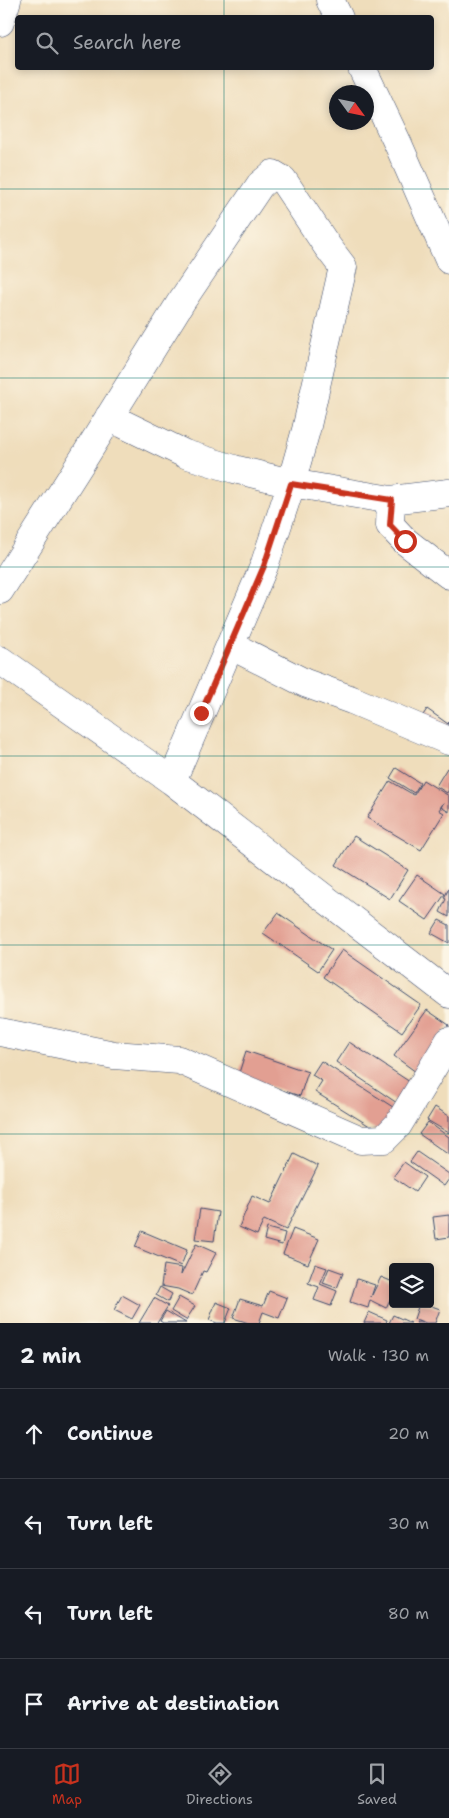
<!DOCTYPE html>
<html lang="en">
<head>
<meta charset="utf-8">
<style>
  :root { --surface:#171b24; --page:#242831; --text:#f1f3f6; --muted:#9ea1a6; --line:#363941; --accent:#c8321e }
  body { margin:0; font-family:"Shantell Sans",sans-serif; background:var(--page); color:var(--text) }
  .controls { position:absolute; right:15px; bottom:15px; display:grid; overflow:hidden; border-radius:5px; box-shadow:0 2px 8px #0003 }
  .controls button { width:45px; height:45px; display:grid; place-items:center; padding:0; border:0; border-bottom:1px solid var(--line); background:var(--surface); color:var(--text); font:25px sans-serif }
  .compass { position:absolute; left:329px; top:85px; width:45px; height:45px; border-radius:50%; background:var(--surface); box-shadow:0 2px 8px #0003; rotate:123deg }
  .stop { position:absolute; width:15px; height:15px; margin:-11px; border:4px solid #c8321e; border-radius:50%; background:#fff }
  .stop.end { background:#c8321e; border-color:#fff; box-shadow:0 1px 5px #0008 }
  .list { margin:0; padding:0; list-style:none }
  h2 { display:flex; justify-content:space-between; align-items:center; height:65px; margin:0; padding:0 20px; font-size:21px }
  h2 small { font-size:16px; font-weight:400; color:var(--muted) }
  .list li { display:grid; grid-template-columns:32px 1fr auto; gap:15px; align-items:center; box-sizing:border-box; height:90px; padding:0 20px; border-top:1px solid var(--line) }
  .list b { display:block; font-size:19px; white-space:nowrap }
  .list em { font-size:16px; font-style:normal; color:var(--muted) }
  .icon { flex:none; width:28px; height:28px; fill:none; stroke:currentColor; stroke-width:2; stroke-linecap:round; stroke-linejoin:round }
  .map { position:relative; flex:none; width:449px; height:1323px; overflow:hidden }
  .search { position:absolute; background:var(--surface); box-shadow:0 2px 8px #0003; left:15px; right:15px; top:15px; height:55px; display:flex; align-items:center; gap:12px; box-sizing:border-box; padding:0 18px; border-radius:5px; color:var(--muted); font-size:19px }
  .sheet { height:425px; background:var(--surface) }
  nav { display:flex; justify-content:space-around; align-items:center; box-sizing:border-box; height:70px; border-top:1px solid var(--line); background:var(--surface); font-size:14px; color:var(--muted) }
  nav a { display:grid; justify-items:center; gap:2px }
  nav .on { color:var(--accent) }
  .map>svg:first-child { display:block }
  .building { fill:#e29f92 }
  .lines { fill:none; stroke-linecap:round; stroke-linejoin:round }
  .minor-casing { stroke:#3b496c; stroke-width:29 }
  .minor { stroke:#fff; stroke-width:28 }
  .route { stroke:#c8321e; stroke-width:6 }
  .grid { fill:none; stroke:#0f766e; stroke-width:1; stroke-opacity:0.55 }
</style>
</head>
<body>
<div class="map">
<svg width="449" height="1323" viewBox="0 0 449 1323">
  <rect width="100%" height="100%" fill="#fcf5e5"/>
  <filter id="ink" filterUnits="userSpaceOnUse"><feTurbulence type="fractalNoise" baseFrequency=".02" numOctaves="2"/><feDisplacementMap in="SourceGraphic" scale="10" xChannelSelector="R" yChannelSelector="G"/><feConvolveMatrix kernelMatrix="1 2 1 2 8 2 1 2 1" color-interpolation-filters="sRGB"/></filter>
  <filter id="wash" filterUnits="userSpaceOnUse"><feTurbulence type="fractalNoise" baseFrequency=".0096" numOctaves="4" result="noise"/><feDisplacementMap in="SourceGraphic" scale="20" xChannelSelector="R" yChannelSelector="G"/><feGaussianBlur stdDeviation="1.12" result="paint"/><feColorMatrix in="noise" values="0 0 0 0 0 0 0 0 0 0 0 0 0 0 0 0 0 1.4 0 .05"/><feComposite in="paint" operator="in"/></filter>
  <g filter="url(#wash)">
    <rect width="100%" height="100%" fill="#efddbb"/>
    <g id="blocks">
      <path class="building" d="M427,709L448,724L449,722V726L418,723Z
        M396,768L420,783L414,793L390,778Z
        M447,768L449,769V789L447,793L436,786Z
        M423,780L449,796V812L441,807L444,802L439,810L444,813L421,850L367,818L390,781L414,795Z
        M354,836L408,870L390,899L336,865Z
        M417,875L445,894L427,920L399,901Z
        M449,888V917L440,912L446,899L444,898Z
        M278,913L332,950L318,971L263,933Z
        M439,920L449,925V943L431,933Z
        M342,950L421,1005L402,1032L323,977Z
        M427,1010L449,1025L416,1072L394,1056Z
        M349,1042L413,1084L400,1105L336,1062Z
        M246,1051L308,1072L300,1096L238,1076Z
        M321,1061L396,1109L381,1133L315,1092L322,1081L312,1075Z
        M435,1107L449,1116V1133L427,1120Z
        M428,1122L449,1137V1155L419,1134Z
        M417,1152L449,1174V1179L444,1186L410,1162Z
        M294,1154L318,1166L286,1230L264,1220L257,1235L239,1227L252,1196L270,1204Z
        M404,1162L425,1177L415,1192L393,1177Z
        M200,1209L218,1212L214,1241L195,1239Z
        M449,1215V1237L436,1239L433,1217Z
        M267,1228L285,1233L282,1245L264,1240Z
        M293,1229L319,1239L308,1264L283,1254Z
        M142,1231L187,1250L181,1266L135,1247Z
        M196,1244L216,1253L206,1272L203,1271L192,1295L178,1289L161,1286L164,1265L182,1268L181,1275Z
        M315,1264L327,1268L320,1284L337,1291L331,1306L314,1300L319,1287L308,1283Z
        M329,1268L343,1273L337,1288L323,1283Z
        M381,1277L393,1282V1293L386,1308L370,1300L368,1308L350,1302L357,1279L375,1285L371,1297Z
        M160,1287L172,1294L168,1302L156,1295Z
        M269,1291L287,1298L279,1318L263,1312L259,1323H249L233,1318L240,1299L263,1306Z
        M122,1295L140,1305L132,1319L114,1310Z
        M179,1297L195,1306L186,1320L171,1311Z
        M154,1298L168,1306L157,1323H139Z
        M216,1302L231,1308L225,1323H217L209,1320Z
        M419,1304H426L440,1309L435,1323H426L418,1320L422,1323H416L418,1320L414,1319Z
        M166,1311L186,1323H163L160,1321Z
        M369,1312L387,1320L386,1323H364Z
        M393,1315L411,1323H389Z"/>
    </g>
  </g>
  <g filter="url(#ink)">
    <use href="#blocks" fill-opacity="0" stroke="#3b496c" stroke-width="1"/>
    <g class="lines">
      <g class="minor-casing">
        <path id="minor" d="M330,0L339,18
          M0,22L7,0
          M362,68L399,146L449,260
          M109,417L185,454L234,469L291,483L391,500L449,493
          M391,500L390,525L405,541L449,575
          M0,590L87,453L181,302L260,185L273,174L283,180L327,246L343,267L306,430L288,494L264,566L172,781
          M230,645L305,683L352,700L449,741
          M0,660L172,781L449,994
          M0,1032L114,1055L179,1060L361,1140L384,1139L398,1125L449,1041"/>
      </g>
      <use href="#minor" class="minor"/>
    </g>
  </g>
  <g class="lines" filter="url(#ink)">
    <path class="route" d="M201,713L264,566L291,484L392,500L390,525L405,541"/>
  </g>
  <path class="grid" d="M224,0V18M224,68V1323M0,189H449M0,378H449M0,567H449M0,756H449M0,945H449M0,1134H449"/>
</svg>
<div class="controls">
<button><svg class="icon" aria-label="layers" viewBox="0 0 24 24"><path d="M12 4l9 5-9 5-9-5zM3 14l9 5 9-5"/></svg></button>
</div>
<svg class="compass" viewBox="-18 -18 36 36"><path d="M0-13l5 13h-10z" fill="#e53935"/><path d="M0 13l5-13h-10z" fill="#9ea1a6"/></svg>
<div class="stop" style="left:405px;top:541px"></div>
<div class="stop end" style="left:201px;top:713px"></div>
<div class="search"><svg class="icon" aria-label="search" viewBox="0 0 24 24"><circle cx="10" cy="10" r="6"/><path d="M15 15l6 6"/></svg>Search here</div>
</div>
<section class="sheet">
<h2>2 min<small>Walk · 130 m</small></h2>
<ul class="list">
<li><svg class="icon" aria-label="ahead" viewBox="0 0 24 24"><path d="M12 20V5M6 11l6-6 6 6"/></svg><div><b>Continue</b></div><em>20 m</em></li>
<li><svg class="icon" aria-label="left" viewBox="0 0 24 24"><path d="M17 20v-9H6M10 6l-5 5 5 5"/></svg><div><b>Turn left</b></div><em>30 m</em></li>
<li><svg class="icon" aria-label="left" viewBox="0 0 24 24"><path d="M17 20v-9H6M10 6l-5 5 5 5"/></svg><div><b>Turn left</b></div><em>80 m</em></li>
<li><svg class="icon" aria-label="arrive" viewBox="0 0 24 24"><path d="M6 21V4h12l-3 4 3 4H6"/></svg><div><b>Arrive at destination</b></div></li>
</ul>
</section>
<nav>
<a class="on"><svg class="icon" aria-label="map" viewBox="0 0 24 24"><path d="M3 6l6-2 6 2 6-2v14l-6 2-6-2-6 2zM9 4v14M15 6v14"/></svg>Map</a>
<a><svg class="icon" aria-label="directions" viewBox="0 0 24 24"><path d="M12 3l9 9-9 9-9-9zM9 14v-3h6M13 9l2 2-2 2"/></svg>Directions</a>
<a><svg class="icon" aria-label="saved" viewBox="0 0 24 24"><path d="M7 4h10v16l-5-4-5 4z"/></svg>Saved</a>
</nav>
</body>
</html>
